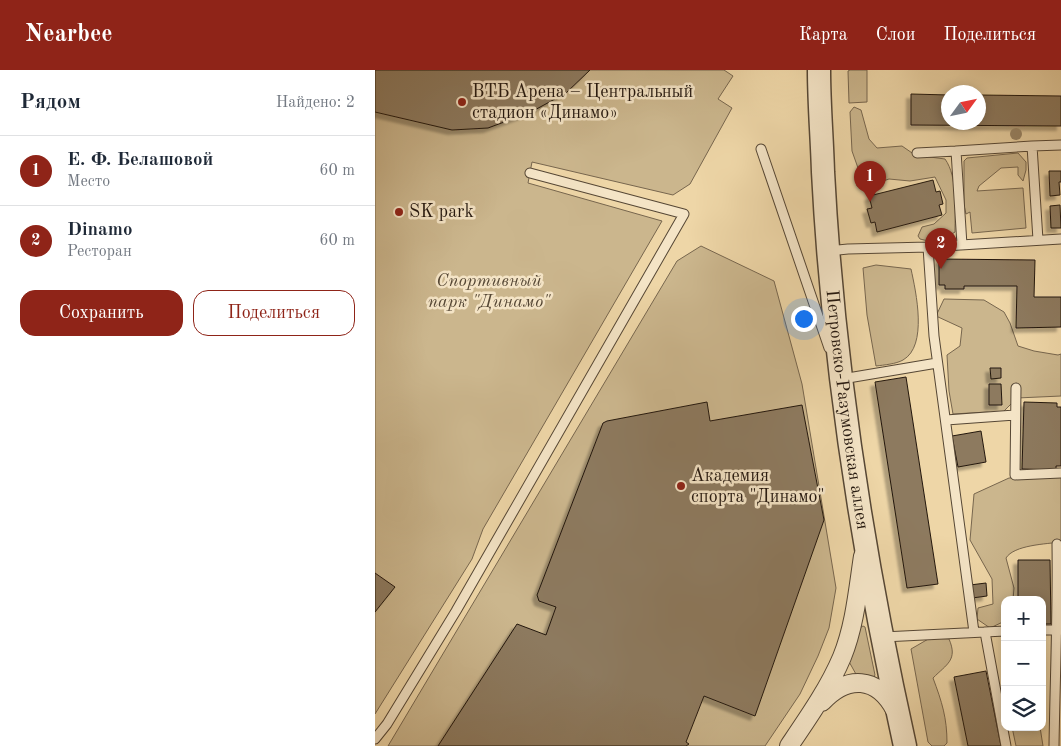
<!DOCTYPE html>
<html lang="ru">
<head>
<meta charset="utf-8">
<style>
  :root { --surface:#fff; --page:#f6f6f7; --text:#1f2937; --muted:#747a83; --line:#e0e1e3; --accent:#8f2418 }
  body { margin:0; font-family:"Old Standard TT",serif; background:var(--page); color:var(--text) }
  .controls { position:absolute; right:15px; bottom:15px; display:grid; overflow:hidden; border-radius:10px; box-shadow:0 2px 12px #0003 }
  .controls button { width:45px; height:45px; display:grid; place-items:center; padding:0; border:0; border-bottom:1px solid var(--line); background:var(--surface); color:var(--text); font:25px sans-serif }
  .compass { position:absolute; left:566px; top:15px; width:45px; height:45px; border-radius:50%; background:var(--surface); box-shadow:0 2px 12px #0003; rotate:57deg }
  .you { position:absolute; left:428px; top:248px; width:18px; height:18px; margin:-12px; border:4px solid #fff; border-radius:50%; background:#1a73e8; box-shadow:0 0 0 8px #1a73e833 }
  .badge { display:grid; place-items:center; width:32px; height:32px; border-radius:50%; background:var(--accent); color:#fff; font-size:16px; font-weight:700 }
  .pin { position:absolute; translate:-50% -41px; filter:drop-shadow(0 1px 2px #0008) }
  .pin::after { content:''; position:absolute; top:26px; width:18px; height:15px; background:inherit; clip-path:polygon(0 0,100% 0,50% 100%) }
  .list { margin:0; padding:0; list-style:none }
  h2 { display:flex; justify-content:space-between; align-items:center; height:65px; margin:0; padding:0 20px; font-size:21px }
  h2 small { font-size:16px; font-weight:400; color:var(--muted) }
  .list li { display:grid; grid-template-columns:32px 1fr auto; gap:15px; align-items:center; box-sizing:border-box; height:70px; padding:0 20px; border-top:1px solid var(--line) }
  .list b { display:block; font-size:19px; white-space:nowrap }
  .list p { margin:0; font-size:16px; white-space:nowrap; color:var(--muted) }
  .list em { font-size:16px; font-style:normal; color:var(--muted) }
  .actions { display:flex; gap:10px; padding:15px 20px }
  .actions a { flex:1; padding:11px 0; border:1px solid var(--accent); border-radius:15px; text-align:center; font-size:18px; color:var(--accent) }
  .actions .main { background:var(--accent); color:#fff }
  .icon { flex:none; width:28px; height:28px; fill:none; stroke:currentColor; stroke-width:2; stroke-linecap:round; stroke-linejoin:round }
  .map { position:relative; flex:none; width:686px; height:676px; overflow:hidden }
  header { display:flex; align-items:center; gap:30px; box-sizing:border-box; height:70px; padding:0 25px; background:var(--accent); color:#fff }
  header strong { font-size:24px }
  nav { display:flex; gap:28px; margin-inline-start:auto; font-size:18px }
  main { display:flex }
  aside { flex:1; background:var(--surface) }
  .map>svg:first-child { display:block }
  .green { fill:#cbb68d; stroke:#77664e }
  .building { fill:#8d7a5e; stroke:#23170f; filter:url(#shadow) }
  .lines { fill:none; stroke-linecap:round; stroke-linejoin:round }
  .service-casing { stroke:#564735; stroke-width:11 }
  .minor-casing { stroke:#564735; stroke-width:20 }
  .tertiary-casing { stroke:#564735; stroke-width:25 }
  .service { stroke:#f4e4c6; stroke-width:9 }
  .minor { stroke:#f4e4c6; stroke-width:18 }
  .tertiary { stroke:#f4e4c6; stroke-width:22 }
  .tree { fill:#9a8768 }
  .poi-dot { fill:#8f2418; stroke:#f4e4c6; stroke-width:2 }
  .labels { text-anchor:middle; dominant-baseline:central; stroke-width:5; stroke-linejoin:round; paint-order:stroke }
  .poi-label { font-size:18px; fill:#23170f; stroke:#f4e4c6; text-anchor:start }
  .park-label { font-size:18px; font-style:italic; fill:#554735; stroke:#f4e4c6 }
  .street-label { font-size:18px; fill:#23170f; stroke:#f4e4c6 }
</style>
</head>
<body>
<header>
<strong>Nearbee</strong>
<nav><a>Карта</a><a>Слои</a><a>Поделиться</a></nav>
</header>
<main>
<aside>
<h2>Рядом<small>Найдено: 2</small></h2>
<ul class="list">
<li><span class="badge">1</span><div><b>Е. Ф. Белашовой</b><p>Место</p></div><em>60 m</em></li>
<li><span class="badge">2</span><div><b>Dinamo</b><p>Ресторан</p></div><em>60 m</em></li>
</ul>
<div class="actions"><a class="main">Сохранить</a><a>Поделиться</a></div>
</aside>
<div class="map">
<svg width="686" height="676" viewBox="0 0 686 676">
  <defs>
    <filter id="shadow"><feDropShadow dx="-4.5" dy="4.5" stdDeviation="1" flood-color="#0004"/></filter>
  </defs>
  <rect width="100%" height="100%" fill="#eed6a7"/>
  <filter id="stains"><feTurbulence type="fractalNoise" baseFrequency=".004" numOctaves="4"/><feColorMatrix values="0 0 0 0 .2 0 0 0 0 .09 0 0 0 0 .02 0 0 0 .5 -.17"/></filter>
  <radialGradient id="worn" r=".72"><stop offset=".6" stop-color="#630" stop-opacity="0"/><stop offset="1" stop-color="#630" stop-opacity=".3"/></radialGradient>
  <path class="green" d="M0,0H349L358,6L343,29L357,38L315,114L298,125L157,92L153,113L287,151L108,459L97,489L0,644Z
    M475,0H492V32L474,33L473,1Z
    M479,37L486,40L494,69L502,78L527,76L540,85L570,89C583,107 580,141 580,162C569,170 558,173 545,169L543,166L547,157L559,154L571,143V130L560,107L535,111L514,109L490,117L482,116L483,98L477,81L475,42Z
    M643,83L651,92V100L648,111L643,105V97L626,98L604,116L602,121L648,118L651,158L597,163L595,142L591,144L589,135V91L592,88Z
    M326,176L399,211L427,314L461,518L454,558L443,586L425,624L390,676H13L302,191Z
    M501,195L536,199C541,222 553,276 528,290C521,294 509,295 501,296L492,245L488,198Z
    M569,229L609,230L629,242L635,253L643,276L659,281L683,285L686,284V326L642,328L626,344L612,342L578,344L574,321L572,285L585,276L587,258L561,246Z
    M686,406V472C671,474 639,475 631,488L639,518L638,530H630V551L615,558L602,549L603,538L618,534L617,509L595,470L599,424L634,408Z
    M488,556L490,557L500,605L498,608L482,606L472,588L486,557Z
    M555,568L574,569C583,590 572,594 558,608C567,632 572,648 572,673L569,676H557L553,672L536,579Z
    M637,657H665L668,676H641Z"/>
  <path class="building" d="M0,0H215L191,23L156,42L113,58L77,60L0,42Z
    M536,24L574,25V52H604V25L686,26V56L536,55Z
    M674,101H686V112H684L685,125L675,126Z
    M558,110L561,122L565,121L568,134L564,135L567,145L502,162L500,152L496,153L492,139L497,138L494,126Z
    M685,135L686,158H676L675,136Z
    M564,189L660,190L659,227H686V257L641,258L642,216H589V219H570V215H564Z
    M615,298H626V308L616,309Z
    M531,307L563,514L532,518L500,312Z
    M614,314H626L627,335H614Z
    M332,332L335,351L427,335L449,450L380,646L329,626L311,672L314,674L311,676H63L142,554L171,565L181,537L164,531L162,525L228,353L232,351Z
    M649,332L682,333V337H686V396H681V400L647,399Z
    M606,361L611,392L583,397L577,366Z
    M643,490H675L676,554H667V530H643Z
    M0,503L20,517L0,542Z
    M611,513L612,526L597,528L595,515Z
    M611,601L626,676H593L579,607Z"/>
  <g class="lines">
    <g class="service-casing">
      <path id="service" d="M657,76L686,75
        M386,79L454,278
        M542,83L581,81
        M587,175L581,81L657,76L663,170
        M553,177L559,266L599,562
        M453,181L473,179L553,177L686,169
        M467,309L562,293
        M641,318L640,405L686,403
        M571,350L640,345
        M667,560H686
        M610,562L631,676
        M508,567L630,561
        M0,669L12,654L81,541L309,144L155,103
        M679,676C680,609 683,542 682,474"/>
    </g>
    <g class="minor-casing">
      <path id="minor" d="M447,632C472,605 502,606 520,640
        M414,676C433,648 454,618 467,587C480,555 483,519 488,486"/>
    </g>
    <g class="tertiary-casing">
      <g id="tertiary">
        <path id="s1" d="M444,0C444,34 447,68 448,102C458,295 488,487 530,676"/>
      </g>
    </g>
    <use href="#service" class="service"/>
    <use href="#minor" class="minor"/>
    <use href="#tertiary" class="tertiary"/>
  </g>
  <circle class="tree" cx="641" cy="64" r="6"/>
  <g class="poi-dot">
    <circle cx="87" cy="32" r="5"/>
    <circle cx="24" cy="142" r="5"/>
    <circle cx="306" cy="416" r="5"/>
  </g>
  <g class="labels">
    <g class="poi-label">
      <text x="97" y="22">ВТБ Арена – Центральный<tspan x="97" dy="21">стадион «Динамо»</tspan></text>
      <text x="34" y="142">SK park</text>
      <text x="316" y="406">Академия<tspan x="316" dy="21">спорта "Динамо"</tspan></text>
    </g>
    <g class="park-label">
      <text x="114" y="211">Спортивный<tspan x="114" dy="21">парк "Динамо"</tspan></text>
    </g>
    <g class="street-label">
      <text stroke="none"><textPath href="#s1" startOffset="341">Петровско-Разумовская аллея</textPath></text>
    </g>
  </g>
  <rect width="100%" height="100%" filter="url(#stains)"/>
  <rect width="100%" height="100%" fill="url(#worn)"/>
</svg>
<div class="controls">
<button>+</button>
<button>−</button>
<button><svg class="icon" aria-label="layers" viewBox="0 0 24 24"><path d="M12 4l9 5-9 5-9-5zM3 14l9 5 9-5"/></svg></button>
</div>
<svg class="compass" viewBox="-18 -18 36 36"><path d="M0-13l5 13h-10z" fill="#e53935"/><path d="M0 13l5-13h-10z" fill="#747a83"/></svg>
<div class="you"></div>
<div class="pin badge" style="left:495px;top:132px">1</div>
<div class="pin badge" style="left:566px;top:199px">2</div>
</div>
</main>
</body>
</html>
